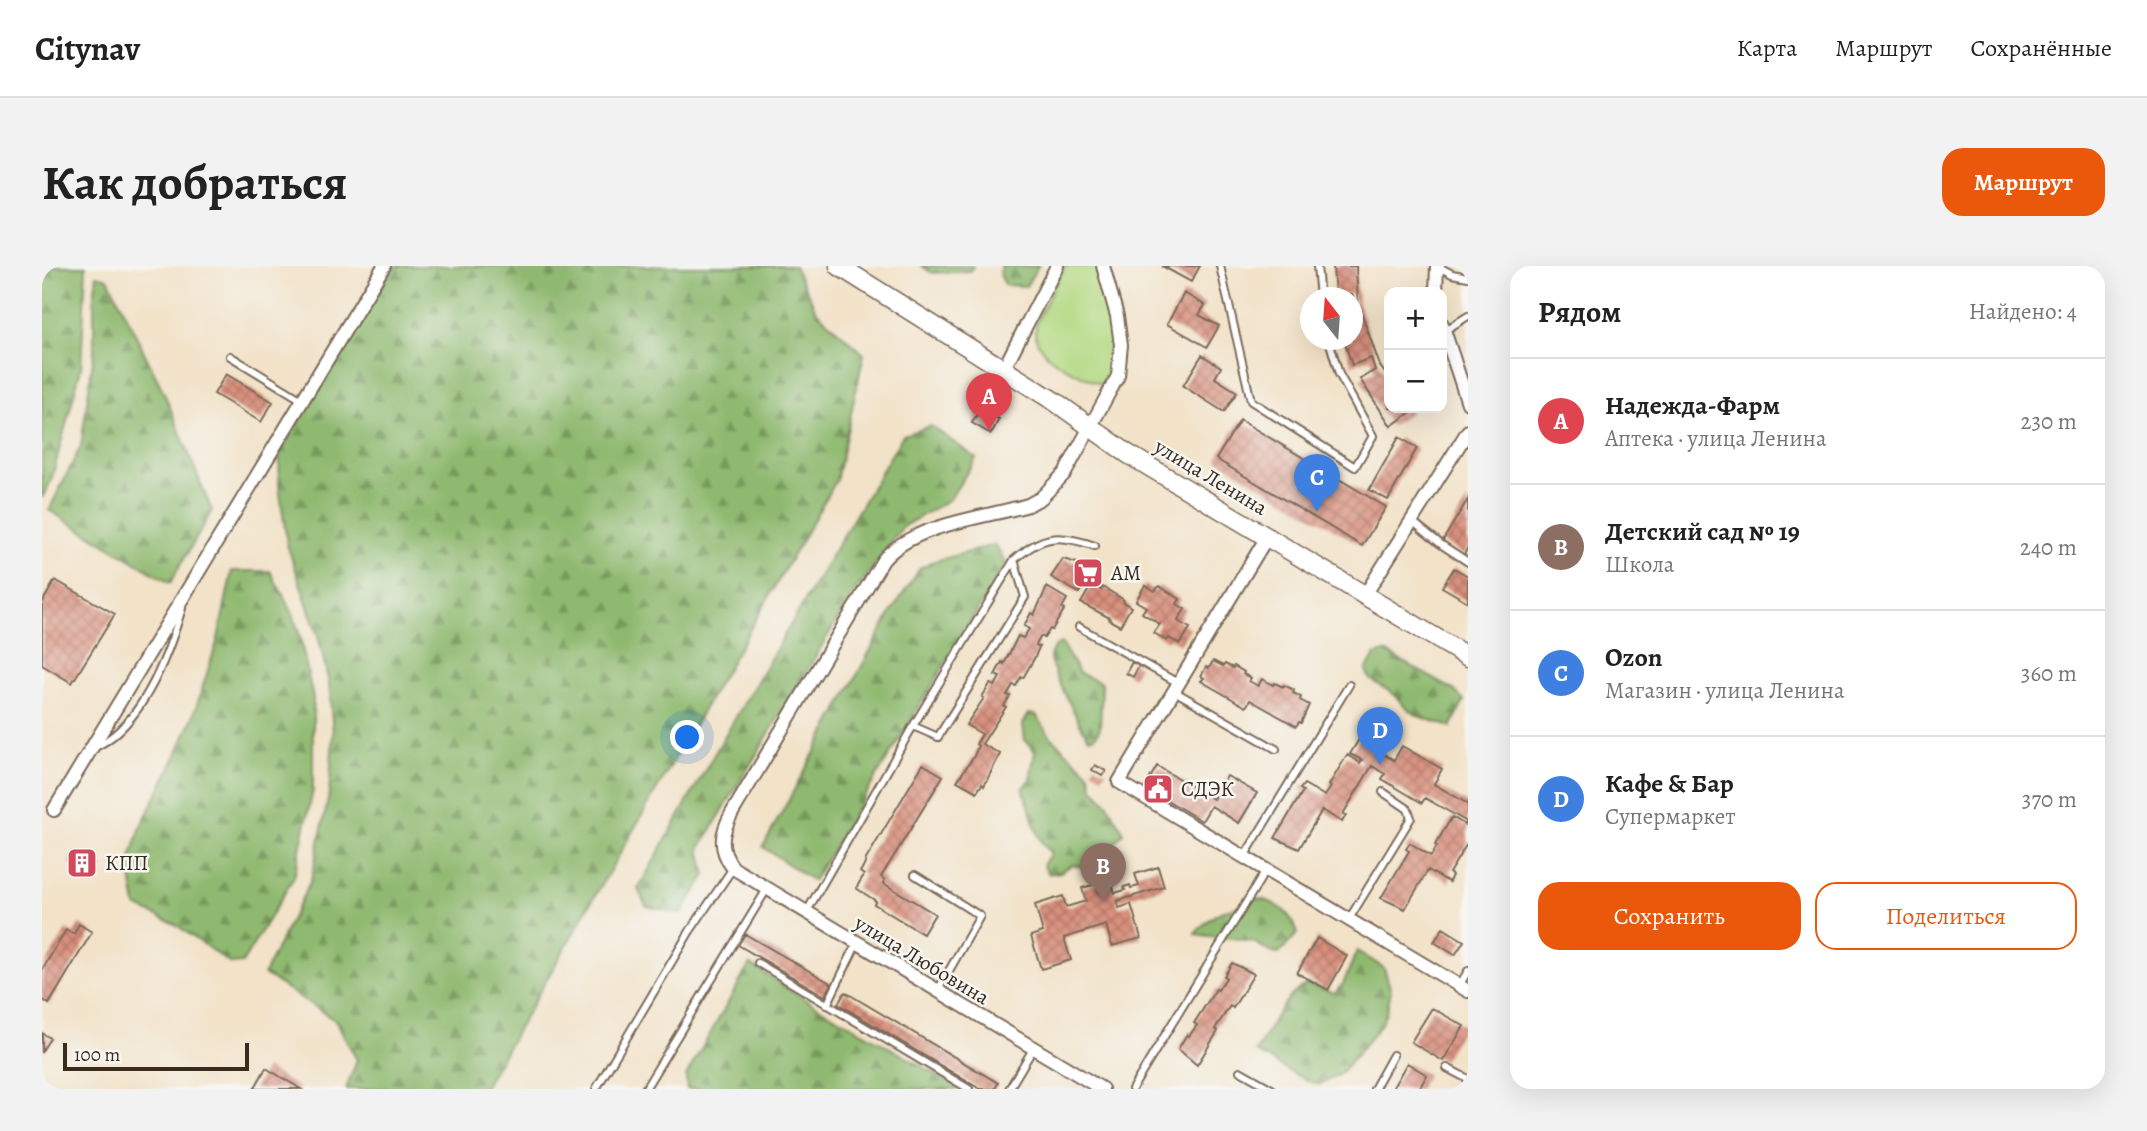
<!DOCTYPE html>
<html lang="ru">
<head>
<meta charset="utf-8">
<style>
  :root { --surface:#fff; --page:#f2f2f2; --text:#222; --muted:#767676; --line:#e0e0e0; --accent:#ea580c }
  body { margin:0; font-family:Alegreya,serif; background:var(--page); color:var(--text) }
  .controls { position:absolute; right:21px; top:21px; display:grid; overflow:hidden; border-radius:14px; box-shadow:0 7px 28px #0002 }
  .controls button { width:63px; height:63px; display:grid; place-items:center; padding:0; border:0; border-bottom:2px solid var(--line); background:var(--surface); color:var(--text); font:35px sans-serif }
  .compass { position:absolute; left:1258px; top:21px; width:63px; height:63px; border-radius:50%; background:var(--surface); box-shadow:0 7px 28px #0002; rotate:343deg }
  .scale { position:absolute; left:21px; bottom:18px; width:186px; box-sizing:border-box; padding-left:7px; border:4px solid #3b2a1e; border-top:0; font-size:19px; line-height:24px; white-space:nowrap; color:#3b2a1e; -webkit-text-stroke:5px #f6f6f2; paint-order:stroke }
  .you { position:absolute; left:646px; top:472px; width:24px; height:24px; margin:-18px; border:5px solid #fff; border-radius:50%; background:#1a73e8; box-shadow:0 0 0 10px #1a73e833 }
  .badge { display:grid; place-items:center; width:46px; height:46px; border-radius:50%; background:var(--accent); color:#fff; font-size:23px; font-weight:700 }
  .pin { position:absolute; translate:-50% -58px; filter:drop-shadow(0 2px 4px #0008) }
  .pin::after { content:''; position:absolute; top:37px; width:24px; height:21px; background:inherit; clip-path:polygon(0 0,100% 0,50% 100%) }
  .list { margin:0; padding:0; list-style:none }
  h2 { display:flex; justify-content:space-between; align-items:center; height:91px; margin:0; padding:0 28px; font-size:30px }
  h2 small { font-size:23px; font-weight:400; color:var(--muted) }
  .list li { display:grid; grid-template-columns:46px 1fr auto; gap:21px; align-items:center; box-sizing:border-box; height:126px; padding:0 28px; border-top:2px solid var(--line) }
  .list b { display:block; font-size:26px; white-space:nowrap }
  .list p { margin:0; font-size:23px; white-space:nowrap; color:var(--muted) }
  .list em { font-size:23px; font-style:normal; color:var(--muted) }
  .actions { display:flex; gap:14px; padding:21px 28px }
  .actions a { flex:1; padding:16px 0; border:2px solid var(--accent); border-radius:21px; text-align:center; font-size:24px; color:var(--accent) }
  .actions .main { background:var(--accent); color:#fff }
  .map { position:relative; flex:none; width:1426px; height:823px; overflow:hidden; border-radius:21px }
  header { display:flex; align-items:center; gap:42px; box-sizing:border-box; height:98px; padding:0 35px; background:var(--surface); border-bottom:2px solid var(--line) }
  header strong { font-size:33px }
  nav { display:flex; gap:38px; margin-inline-start:auto; font-size:24px }
  .intro { display:flex; align-items:center; justify-content:space-between; box-sizing:border-box; height:168px; padding:0 42px }
  h1 { margin:0; font-size:49px }
  .button { padding:18px 32px; border-radius:21px; background:var(--accent); color:#fff; font-size:24px; font-weight:700 }
  main { display:flex; gap:42px; padding:0 42px }
  aside { flex:1; background:var(--surface); border-radius:21px; box-shadow:0 7px 28px #0002 }
  .map>svg:first-child { display:block }
  .green { fill:#b4d982; stroke:#788250; stroke-width:2 }
  .forest { fill:url(#forest-firs); stroke:#657247; stroke-width:2 }
  .building { fill:url(#building-cross-hatch) }
  .lines { fill:none; stroke-linecap:round; stroke-linejoin:round }
  .lane-casing { stroke:#7b6a5a; stroke-width:10 }
  .street-casing { stroke:#7b6a5a; stroke-width:16 }
  .secondary-casing { stroke:#7b6a5a; stroke-width:21 }
  .lane { stroke:#fff; stroke-width:6 }
  .street { stroke:#fff; stroke-width:12 }
  .secondary { stroke:#fff; stroke-width:18 }
  .labels { text-anchor:middle; dominant-baseline:central; stroke-width:5; stroke-linejoin:round; paint-order:stroke }
  .street-label { font-size:21px; fill:#3b2a1e; stroke:#f6f6f2 }
  .poi-label { font-size:21px; fill:#3b2a1e; stroke:#f6f6f2; text-anchor:start }
</style>
</head>
<body>
<header>
<strong>Citynav</strong>
<nav><a>Карта</a><a>Маршрут</a><a>Сохранённые</a></nav>
</header>
<div class="intro"><h1>Как добраться</h1><a class="button">Маршрут</a></div>
<main>
<div class="map">
<svg width="1426" height="823" viewBox="0 0 1426 823">
  <defs>
    <pattern id="forest-firs" width="22" height="20" patternUnits="userSpaceOnUse" patternTransform="scale(1.75)"><rect width="22" height="20" fill="#8fb970"/><path d="M5 1l3.5 6h-7zM16 11l3.5 6h-7z" fill="#76975b"/></pattern>
    <pattern id="building-cross-hatch" width="8" height="8" patternUnits="userSpaceOnUse" patternTransform="scale(1.75)"><rect width="8" height="8" fill="#d9907d"/><path d="M0 0l8 8M0 8l8-8" fill="none" stroke="#b17666"/></pattern>
  </defs>
  <rect width="100%" height="100%" fill="#f6f6f2"/>
  <filter id="ink" filterUnits="userSpaceOnUse"><feTurbulence type="fractalNoise" baseFrequency=".0143" numOctaves="2"/><feDisplacementMap in="SourceGraphic" scale="14" xChannelSelector="R" yChannelSelector="G"/><feConvolveMatrix kernelMatrix="1 2 1 2 8 2 1 2 1" color-interpolation-filters="sRGB"/></filter>
  <filter id="wash" filterUnits="userSpaceOnUse"><feTurbulence type="fractalNoise" baseFrequency=".00686" numOctaves="4" result="noise"/><feDisplacementMap in="SourceGraphic" scale="28" xChannelSelector="R" yChannelSelector="G"/><feGaussianBlur stdDeviation="1.57" result="paint"/><feColorMatrix in="noise" values="0 0 0 0 0 0 0 0 0 0 0 0 0 0 0 0 0 1.4 0 .05"/><feComposite in="paint" operator="in"/></filter>
  <g filter="url(#wash)">
    <rect width="100%" height="100%" fill="#f2e2c8"/>
    <path class="green" d="M1023,0H1061L1075,50L1070,123C1048,113 986,93 994,60C998,44 1015,16 1023,0Z"/>
    <path class="forest" d="M0,0H44L39,102L9,215L0,232Z
      M352,0H752L775,46L822,88L794,215L441,823H304L315,794L294,755L222,708L269,614L287,529L291,468L287,418L277,373L245,278L237,219L238,186Z
      M880,0H931L928,5L890,7Z
      M959,0H996L984,20L963,19L958,8Z
      M55,9L66,12L122,127L170,245L128,317L7,244L39,180L52,86V31Z
      M889,160L934,192L908,233L862,260L811,328L658,582L664,609L639,648L604,640L596,623L682,471L861,169Z
      M953,279L964,297L771,615L721,581L850,345L878,302L890,296Z
      M190,305H228L250,346L258,371L271,432V524L252,611L200,697L189,698L133,658L94,640L87,599L99,560L133,493L151,451L176,373Z
      M1019,377L1037,407L1060,417L1058,462L1054,470L1047,472C1040,463 1008,401 1008,392C1008,388 1010,385 1012,381Z
      M1343,386L1412,424L1422,435L1409,461L1376,450L1362,440L1353,429L1328,413L1324,404L1333,389Z
      M987,448L994,449L1009,471L1048,508L1051,522L1065,537L1082,566C1068,583 1054,606 1030,599L1018,606L1007,608L1001,599L1009,587C991,573 991,543 981,523L988,514L993,485L983,474L981,458Z
      M1213,632C1236,636 1247,645 1256,667L1237,688C1221,686 1223,680 1211,676C1193,670 1172,672 1153,668C1161,659 1169,650 1181,645C1195,639 1198,643 1213,632Z
      M1315,685L1342,702L1349,725L1344,747L1338,760L1298,808L1277,819C1255,812 1235,796 1214,786C1229,761 1239,732 1265,718L1293,727L1301,718Z
      M708,698L754,728L920,823H645L644,810Z"/>
    <g id="blocks">
      <path class="building" d="M1120,0H1158L1149,16Z
        M1291,0H1314L1316,37L1338,100L1347,113V142H1366L1369,146L1349,160L1318,113L1333,104L1329,92L1310,99L1302,74H1310V39L1313,38L1310,28L1293,29Z
        M1142,27L1163,39L1157,49L1177,60L1165,81L1125,58Z
        M1160,89L1179,101L1173,112L1195,126L1182,146L1141,120Z
        M184,108L231,136L219,156L172,128Z
        M938,143L957,153L949,168L930,157Z
        M1198,154L1344,241L1320,280L1174,193Z
        M1357,171L1375,182L1346,234L1327,224Z
        M1426,233V281L1422,289L1400,276Z
        M1021,293L1052,302L1037,327L1009,311Z
        M1412,302L1426,310V336L1400,321Z
        M13,314L73,348L30,417L0,399V337Z
        M1050,318L1059,324L1061,321L1082,334L1081,336L1089,341L1078,360L1067,354L1068,352L1039,337Z
        M1103,319L1113,325L1117,320L1138,333L1135,338L1143,343L1136,355L1148,362L1138,378L1127,372L1125,375L1112,367L1118,358L1100,347L1104,341L1094,335Z
        M1005,321L1025,333L1020,342L1022,344L1010,364L1008,363L1002,372L999,370L994,379L997,381L993,391L981,412L979,411L974,420L971,419L965,429L968,430L962,440L964,441L940,478L958,488L942,520L940,518L935,526L915,515L932,490L936,480L934,478L940,468L924,459L942,432L940,431L948,418L953,420L958,411L953,409L960,396L962,398L976,370L981,372L987,363L982,360L989,347L992,349Z
        M1171,395L1181,400L1183,398L1191,402L1192,400L1202,406L1201,408L1209,412L1207,415L1216,420L1220,413L1231,419L1233,417L1241,421L1242,419L1252,424L1251,427L1259,431L1258,434L1267,439L1259,457L1257,456L1254,460L1208,434L1204,441L1159,415L1162,412L1159,410L1164,401L1167,402Z
        M1090,396L1097,400L1091,411L1084,407Z
        M1319,470L1333,478L1330,481L1352,494L1360,480L1400,503L1392,518L1426,538V576L1407,607L1410,609L1407,616L1386,604L1363,643L1339,632L1367,585L1364,583L1368,577L1389,590L1395,580L1393,579L1410,551L1423,559L1425,556L1383,532L1380,537L1340,513L1343,508L1330,500L1301,548L1304,549L1300,556L1280,544L1257,583L1233,572L1261,525L1258,523L1262,518L1283,530L1289,521L1287,519L1305,489L1318,497L1320,494L1308,488Z
        M881,498L901,510L839,611L843,614L841,617L893,648L881,668L832,638L834,635L814,622L822,609L818,606L824,596L823,595Z
        M1053,499L1064,505L1060,510L1050,504Z
        M1115,500L1171,533L1185,510L1215,527L1197,557L1169,540L1160,555L1103,521Z
        M32,587L52,597L47,607L27,597Z
        M1116,601L1122,621L1075,635L1077,642L1089,638L1099,672L1070,680L1064,659L1022,672L1029,694L999,703L989,670L1001,666L993,639L1021,630L1024,641L1044,635L1040,622L1069,614L1073,627L1083,624L1082,621L1088,619L1089,622L1097,620L1093,608Z
        M37,658L50,666L7,738L0,733V704L24,664L32,668Z
        M1401,662L1422,675L1413,689L1392,676Z
        M703,668L790,718L783,730L696,679Z
        M1275,672L1305,690L1286,724L1255,707Z
        M1190,697L1212,708L1191,742L1188,740L1173,763L1176,765L1155,799L1136,783L1145,768L1147,770L1155,759L1152,757L1174,723L1176,724L1184,712L1182,710Z
        M803,726L956,817L953,823H938L796,738Z
        M1390,742L1422,760L1401,795L1369,776Z
        M0,767L8,772L0,785Z
        M1365,797L1385,809L1377,823H1350Z
        M224,802L259,823H212Z"/>
    </g>
  </g>
  <g filter="url(#ink)">
    <use href="#blocks" fill-opacity="0" stroke="#7b6a5a" stroke-width="2"/>
    <g class="lines">
      <g class="lane-casing">
        <path id="lane" d="M1178,0L1209,135L1313,201L1331,170L1297,108L1287,74
          M1275,0L1278,32
          M1395,0L1410,8L1426,11
          M1402,65L1426,50
          M188,90L260,134
          M1371,256L1400,279L1426,296
          M1037,361L1136,417
          M1132,425L1234,483
          M871,460L972,294C1001,268 1017,268 1053,280
          M51,482C100,461 126,390 140,342
          M1202,591L1307,419
          M873,609L938,650L896,724
          M764,647L871,460L896,471L983,331L972,294
          M1307,653L1369,552L1366,543L1341,526
          M716,697L927,823
          M1417,720L1426,705
          M785,739L815,677
          M1405,802L1426,813
          M1198,805L1230,823
          M554,823L648,665L691,602
          M603,823L725,623
          M967,823L991,783
          M1090,823L1224,604
          M1332,823L1351,789"/>
      </g>
      <g class="street-casing">
        <path id="street" d="M1394,26L1395,0
          M1400,58L1426,137
          M961,104L1015,0
          M1225,271L1077,516L1426,725
          M1323,329L1426,165
          M12,544L342,0
          M1060,823L691,602C676,582 679,567 690,547L841,294C871,258 942,252 986,239L999,232L1023,207L1076,110L1079,79L1075,50L1061,0"/>
      </g>
      <g class="secondary-casing">
        <path id="secondary" d="M797,0L1015,137L1086,188L1426,391"/>
      </g>
      <use href="#lane" class="lane"/>
      <use href="#street" class="street"/>
      <use href="#secondary" class="secondary"/>
    </g>
  </g>
  <defs>
    <g id="supermarket-square" transform="scale(1.575)"><rect x="-9" y="-9" width="18" height="18" rx="4" fill="#d1495b" stroke="#f6f6f2"/><path d="M-6-5.5h2.5l.6 2H6L4.5 2H-2.5L-4.4-4H-6ZM-1.5 3.2a1.3 1.3 0 1 0 .1 0ZM3 3.2a1.3 1.3 0 1 0 .1 0Z" fill="#fff"/></g>
    <g id="civic-square" transform="scale(1.575)"><rect x="-9" y="-9" width="18" height="18" rx="4" fill="#d1495b" stroke="#f6f6f2"/><path d="M-.6-6.5H3V-4.5H.6V-3L4-1V1h2V6H-6V1h2V-1L-.6-3ZM-1.2 2.5V6h2.4V2.5Z" fill="#fff"/></g>
    <g id="building-square" transform="scale(1.575)"><rect x="-9" y="-9" width="18" height="18" rx="4" fill="#d1495b" stroke="#f6f6f2"/><path d="M-4-6H4V6H1V3H-1V6H-4ZM-2.5-4.3h1.7v1.8h-1.7ZM.8-4.3h1.7v1.8H.8ZM-2.5-1h1.7V.8h-1.7ZM.8-1h1.7V.8H.8Z" fill="#fff"/></g>
  </defs>
  <g fill-rule="evenodd">
    <use href="#supermarket-square" x="1046" y="307"/>
    <use href="#civic-square" x="1116" y="523"/>
    <use href="#building-square" x="40" y="597"/>
  </g>
  <g class="labels">
    <g class="street-label">
      <text transform="translate(1169 211) rotate(31)">улица Ленина</text>
      <text transform="translate(880 694) rotate(31)">улица Любовина</text>
    </g>
    <g class="poi-label">
      <text x="1069" y="307">АМ</text>
      <text x="1139" y="523">СДЭК</text>
      <text x="63" y="597">КПП</text>
    </g>
  </g>
</svg>
<div class="controls">
<button>+</button>
<button>−</button>
</div>
<svg class="compass" viewBox="-18 -18 36 36"><path d="M0-13l5 13h-10z" fill="#e53935"/><path d="M0 13l5-13h-10z" fill="#767676"/></svg>
<div class="scale">100 m</div>
<div class="you"></div>
<div class="pin badge" style="left:947px;top:165px;background:#e0444e">A</div>
<div class="pin badge" style="left:1061px;top:635px;background:#8d6e63">B</div>
<div class="pin badge" style="left:1275px;top:246px;background:#3f7fe0">C</div>
<div class="pin badge" style="left:1338px;top:499px;background:#3f7fe0">D</div>
</div>
<aside>
<h2>Рядом<small>Найдено: 4</small></h2>
<ul class="list">
<li><span class="badge" style="background:#e0444e">A</span><div><b>Надежда-Фарм</b><p>Аптека · улица Ленина</p></div><em>230 m</em></li>
<li><span class="badge" style="background:#8d6e63">B</span><div><b>Детский сад № 19</b><p>Школа</p></div><em>240 m</em></li>
<li><span class="badge" style="background:#3f7fe0">C</span><div><b>Ozon</b><p>Магазин · улица Ленина</p></div><em>360 m</em></li>
<li><span class="badge" style="background:#3f7fe0">D</span><div><b>Кафе &amp; Бар</b><p>Супермаркет</p></div><em>370 m</em></li>
</ul>
<div class="actions"><a class="main">Сохранить</a><a>Поделиться</a></div>
</aside>
</main>
</body>
</html>
